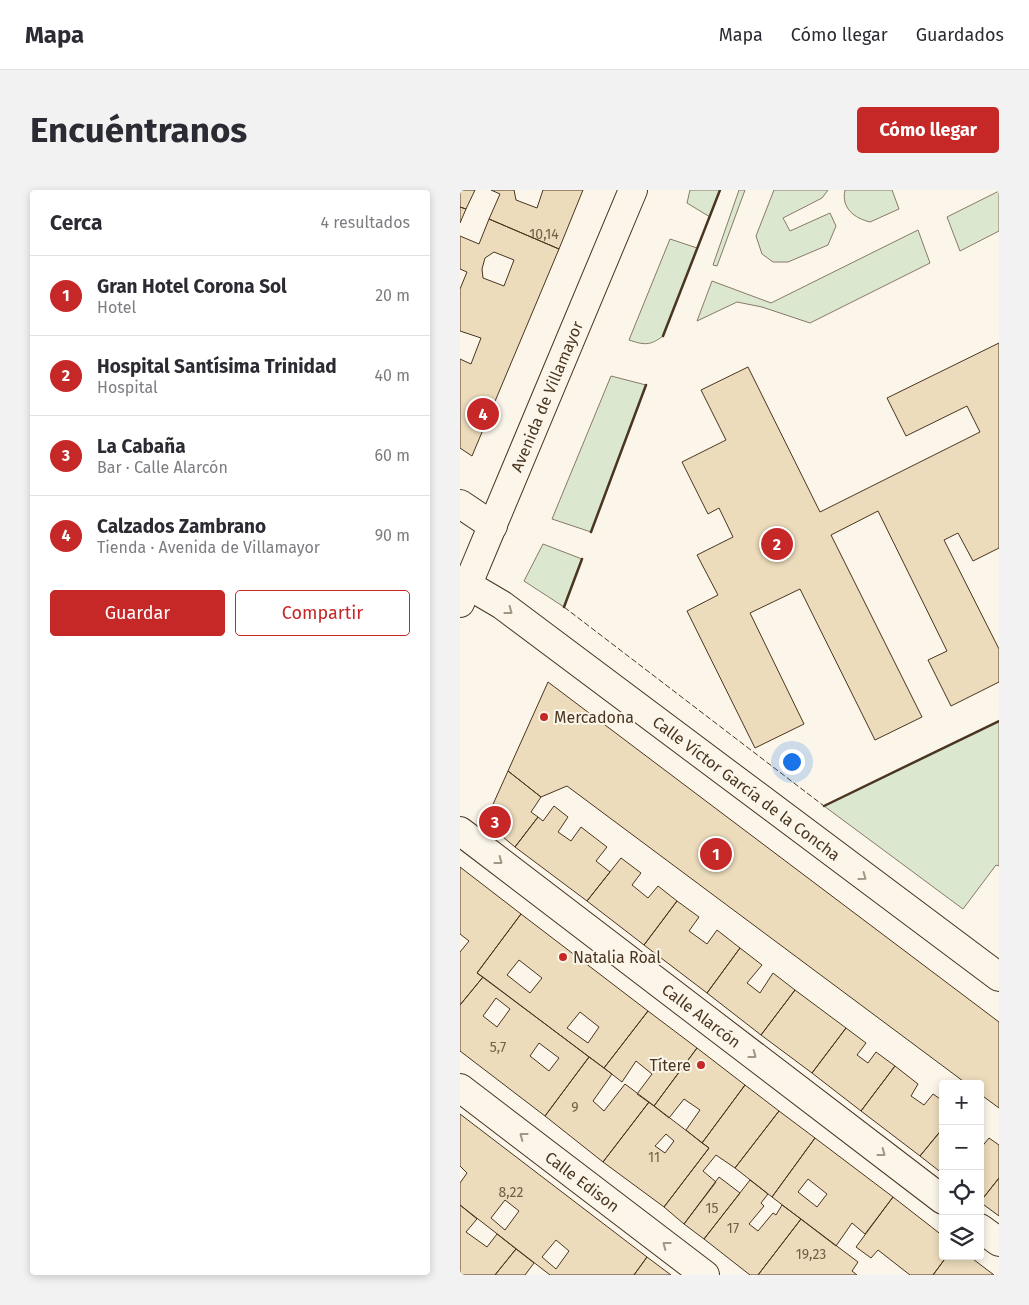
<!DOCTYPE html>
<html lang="es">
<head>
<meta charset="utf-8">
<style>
  :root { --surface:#fff; --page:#f2f2f3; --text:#2b2b33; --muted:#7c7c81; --line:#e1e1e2; --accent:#c62828 }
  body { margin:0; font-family:"Fira Sans",sans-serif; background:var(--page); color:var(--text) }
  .controls { position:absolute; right:15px; bottom:15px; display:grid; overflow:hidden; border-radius:5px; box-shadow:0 2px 8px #0003 }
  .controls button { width:45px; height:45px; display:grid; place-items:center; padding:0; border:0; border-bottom:1px solid var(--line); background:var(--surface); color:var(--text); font:25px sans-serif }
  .you { position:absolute; left:331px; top:571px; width:18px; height:18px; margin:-12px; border:4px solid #fff; border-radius:50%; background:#1a73e8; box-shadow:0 0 0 8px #1a73e833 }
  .badge { display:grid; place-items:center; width:32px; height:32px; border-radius:50%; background:var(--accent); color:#fff; font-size:16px; font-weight:700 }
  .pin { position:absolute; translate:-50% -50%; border:2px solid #fff; box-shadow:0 1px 5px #0006 }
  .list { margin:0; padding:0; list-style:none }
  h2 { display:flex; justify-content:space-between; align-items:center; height:65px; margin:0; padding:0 20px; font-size:21px }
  h2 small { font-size:16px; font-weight:400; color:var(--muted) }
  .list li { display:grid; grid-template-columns:32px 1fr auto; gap:15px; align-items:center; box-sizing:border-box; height:80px; padding:0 20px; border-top:1px solid var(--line) }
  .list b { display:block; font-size:19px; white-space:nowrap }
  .list p { margin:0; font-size:16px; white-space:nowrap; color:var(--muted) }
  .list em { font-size:16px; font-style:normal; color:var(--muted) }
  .actions { display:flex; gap:10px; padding:15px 20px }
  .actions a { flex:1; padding:11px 0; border:1px solid var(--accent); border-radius:5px; text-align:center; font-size:18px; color:var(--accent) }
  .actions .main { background:var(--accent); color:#fff }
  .icon { flex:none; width:28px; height:28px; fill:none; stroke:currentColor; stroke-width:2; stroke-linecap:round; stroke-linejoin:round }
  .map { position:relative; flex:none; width:539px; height:1085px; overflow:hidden; border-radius:5px }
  header { display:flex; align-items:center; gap:30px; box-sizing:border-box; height:70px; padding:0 25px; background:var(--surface); border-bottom:1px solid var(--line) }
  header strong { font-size:24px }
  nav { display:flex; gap:28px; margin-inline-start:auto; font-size:18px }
  .intro { display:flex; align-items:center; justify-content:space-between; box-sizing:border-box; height:120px; padding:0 30px }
  h1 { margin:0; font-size:35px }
  .button { padding:12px 22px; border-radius:5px; background:var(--accent); color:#fff; font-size:18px; font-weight:700 }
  main { display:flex; gap:30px; padding:0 30px }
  aside { flex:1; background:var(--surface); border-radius:5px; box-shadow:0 2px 8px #0003 }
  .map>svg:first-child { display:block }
  .green { fill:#dce7d0; stroke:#887966 }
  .building { fill:#ecdcbc; stroke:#4a3520; fill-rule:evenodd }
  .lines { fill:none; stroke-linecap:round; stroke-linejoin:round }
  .street-casing { stroke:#4a3520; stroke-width:30 }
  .secondary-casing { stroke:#4a3520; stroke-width:30 }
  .street { stroke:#fbf6e9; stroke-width:28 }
  .secondary { stroke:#fbf6e9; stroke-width:28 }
  .fence { stroke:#4a3520; stroke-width:1; stroke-dasharray:6 2.5; stroke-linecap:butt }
  .wall { stroke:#4a3520; stroke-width:2.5 }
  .oneway { stroke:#a29684 }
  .poi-dot { fill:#c62828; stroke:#fbf6e9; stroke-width:2 }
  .labels { text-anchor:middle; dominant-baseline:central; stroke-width:4; stroke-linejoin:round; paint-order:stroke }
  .number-label { font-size:14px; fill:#725f47 }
  .street-label { font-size:16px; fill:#4a3520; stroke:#fbf6e9 }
  .poi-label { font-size:16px; fill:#4a3520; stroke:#fbf6e9; text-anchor:start }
</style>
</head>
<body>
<header>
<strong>Mapa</strong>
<nav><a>Mapa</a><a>Cómo llegar</a><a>Guardados</a></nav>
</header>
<div class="intro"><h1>Encuéntranos</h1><a class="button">Cómo llegar</a></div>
<main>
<aside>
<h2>Cerca<small>4 resultados</small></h2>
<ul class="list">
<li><span class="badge">1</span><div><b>Gran Hotel Corona Sol</b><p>Hotel</p></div><em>20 m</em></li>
<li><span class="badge">2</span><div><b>Hospital Santísima Trinidad</b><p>Hospital</p></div><em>40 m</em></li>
<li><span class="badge">3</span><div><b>La Cabaña</b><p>Bar · Calle Alarcón</p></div><em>60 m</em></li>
<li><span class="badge">4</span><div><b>Calzados Zambrano</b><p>Tienda · Avenida de Villamayor</p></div><em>90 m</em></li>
</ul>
<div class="actions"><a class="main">Guardar</a><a>Compartir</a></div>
</aside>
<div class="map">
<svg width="539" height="1085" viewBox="0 0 539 1085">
  <rect width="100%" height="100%" fill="#fbf6e9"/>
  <path class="green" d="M230,0H260L250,27L227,13Z
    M279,0H285L257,76L253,75Z
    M314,0H368L362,8L323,28L330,41L370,23L376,36L368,55L328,72H313L302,64L296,46Z
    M385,0H432L439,19L410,32C394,28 381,18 385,0Z
    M539,1V41L500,61L487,27Z
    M458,40L470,73L350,133L302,117L277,112L237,131L252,91L311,113Z
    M210,49L237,58L203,146C190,156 184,155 169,150Z
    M151,186L186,195L131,342L92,329Z
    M83,354L122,369L104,417L64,391Z
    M539,531V676L536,675L503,719L364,616Z"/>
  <path class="building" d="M0,0H15L6,19L0,17Z
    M31,0H54L56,10L77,18L83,0H123L99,59L29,29L40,4Z
    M0,17L6,19L0,33Z
    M29,29L99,59L12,266L0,258V169L11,174L21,148L0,141V99L7,82L0,79V46L19,54ZM34,62L54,70L44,96L23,88L22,79L25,68Z
    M539,153V358L513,371L498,343L484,350L539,459V492L491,516L468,470L487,461L418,321L371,345L462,527L415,550L340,399L290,423L344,534L295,558L227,421L258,405L237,365L273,347L259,318L248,324L222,272L266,250L241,200L288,177L360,322L520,242L507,216L446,246L427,208Z
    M88,492L539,832V918L520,904V894H507L107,596L81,607L48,581Z
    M48,581L81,607L71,622L78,627L55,657L25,632Z
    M94,616L108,627L98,642L111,651L121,637L147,657L136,671L150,682L127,711L55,657L78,627L83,631Z
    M161,668L181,683L172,695L188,708L198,696L217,711L184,755L127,711Z
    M0,677L61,724L17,783L23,787L0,815V762L9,751L0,744Z
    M217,711L239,727L229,741L247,754L257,740L280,758L247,803L184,755Z
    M61,724L188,821L144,878L17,783ZM59,770L82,788L70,803L47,785ZM120,822L139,837L128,853L107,838Z
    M280,758L302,775L287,793L300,803L313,783L335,800L301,845L247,803Z
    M23,787L129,867L85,926L0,861V815ZM36,808L50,819L37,837L23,826ZM79,853L99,868L89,881L70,866Z
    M335,800L386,838L352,883L301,845Z
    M188,821L237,858L194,916L177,904L192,884L176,871L162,892L144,878Z
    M386,838L406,853L397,865L408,873L416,862L435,876L401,921L352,883Z
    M237,858L285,895L242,953L226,940L240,920L224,909L209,928L194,916Z
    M129,867L152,884L133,911L144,921L165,894L189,912L143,972L85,926Z
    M435,876L458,894L451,906L464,915L473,904L483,911V938L460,966L401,921Z
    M285,895L319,921L275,978L256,965L243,981L256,992L224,1034L204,1017L249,958L242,953Z
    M189,912L249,958L204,1017L143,972ZM206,944L214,951L205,963L195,956Z
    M319,921L355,948L312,1007L275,978Z
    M0,924L187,1067L174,1085H90L0,1015V993L7,983L0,976ZM45,1010L59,1021L45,1040L31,1028ZM96,1050L109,1061L96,1079L82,1067Z
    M483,938V984L460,966Z
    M355,948L433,1007L405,1044L392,1033L376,1056L312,1007ZM348,989L367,1004L357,1017L338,1002Z
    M529,948L539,955V988L520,1012V959Z
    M259,987L280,1003L244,1049L224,1034Z
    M539,988V1026L520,1012Z
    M290,990L308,1004L301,1013L304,1016L289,1034L298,1041L313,1023L316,1025L322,1015L341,1029L298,1085H290L244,1049Z
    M433,1007L483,1046V1066H487L473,1085H450L418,1060L411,1068L396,1057Z
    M0,1015L17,1029L6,1042L27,1057L37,1044L56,1059L35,1085H0Z
    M341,1029L398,1072L392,1081L397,1085H298Z
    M56,1059L74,1073L65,1085H35Z
    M487,1066H509L534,1085H473Z
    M187,1067L211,1085H174Z"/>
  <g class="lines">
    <g class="street-casing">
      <g id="street">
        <path d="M0,314L33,336"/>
        <path id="s1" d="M8,395L42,415L539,787"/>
        <path id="s2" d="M0,641L483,1010"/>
        <path id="s3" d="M0,898L245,1085"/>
        <path d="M520,1038L539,1052"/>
      </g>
    </g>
    <g class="secondary-casing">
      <g id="secondary">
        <path id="s4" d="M0,413L173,0"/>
      </g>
    </g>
    <use href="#street" class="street"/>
    <use href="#secondary" class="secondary"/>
    <path class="fence" d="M104,417L364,616"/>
    <path class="wall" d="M203,146L260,0
      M131,342L186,195
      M104,417L122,369
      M364,616L539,531"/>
  </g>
  <defs><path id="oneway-chevron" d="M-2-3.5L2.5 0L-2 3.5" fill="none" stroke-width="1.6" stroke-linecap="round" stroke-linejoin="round" transform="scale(1.25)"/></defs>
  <g class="oneway">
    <use href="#oneway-chevron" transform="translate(49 421) rotate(37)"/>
    <use href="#oneway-chevron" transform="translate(39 671) rotate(37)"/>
    <use href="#oneway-chevron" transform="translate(403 687) rotate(36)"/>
    <use href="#oneway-chevron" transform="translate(293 865) rotate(37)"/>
    <use href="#oneway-chevron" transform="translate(63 946) rotate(-143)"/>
    <use href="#oneway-chevron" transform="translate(422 963) rotate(37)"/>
    <use href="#oneway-chevron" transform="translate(206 1055) rotate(-143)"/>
  </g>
  <g class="poi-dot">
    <circle cx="84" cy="527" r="5"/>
    <circle cx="103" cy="767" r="5"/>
    <circle cx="241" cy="875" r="5"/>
  </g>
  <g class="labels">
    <g class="number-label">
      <text x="84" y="44">10,14</text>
      <text x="38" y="857">5,7</text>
      <text x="115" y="917">9</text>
      <text x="194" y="967">11</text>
      <text x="51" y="1002">8,22</text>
      <text x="252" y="1018">15</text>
      <text x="273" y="1038">17</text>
      <text x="351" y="1064">19,23</text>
    </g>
    <g class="street-label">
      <text stroke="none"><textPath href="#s4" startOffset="224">Avenida de Villamayor</textPath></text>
      <text stroke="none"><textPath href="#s1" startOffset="345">Calle Víctor García de la Concha</textPath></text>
      <text stroke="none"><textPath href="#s2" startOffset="304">Calle Alarcón</textPath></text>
      <text stroke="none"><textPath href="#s3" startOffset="154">Calle Edison</textPath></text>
    </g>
    <g class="poi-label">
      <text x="94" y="527">Mercadona</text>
      <text x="113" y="767">Natalia Roal</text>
      <text x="231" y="875" text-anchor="end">Títere</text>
    </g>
  </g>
</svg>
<div class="controls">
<button>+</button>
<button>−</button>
<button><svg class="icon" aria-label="locate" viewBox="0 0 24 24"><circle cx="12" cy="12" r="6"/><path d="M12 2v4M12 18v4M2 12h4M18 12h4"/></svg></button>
<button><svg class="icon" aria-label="layers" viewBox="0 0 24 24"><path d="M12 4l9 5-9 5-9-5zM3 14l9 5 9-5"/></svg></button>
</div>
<div class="you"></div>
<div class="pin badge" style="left:256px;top:664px">1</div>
<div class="pin badge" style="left:317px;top:354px">2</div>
<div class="pin badge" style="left:35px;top:632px">3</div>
<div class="pin badge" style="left:23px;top:224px">4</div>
</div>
</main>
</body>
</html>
